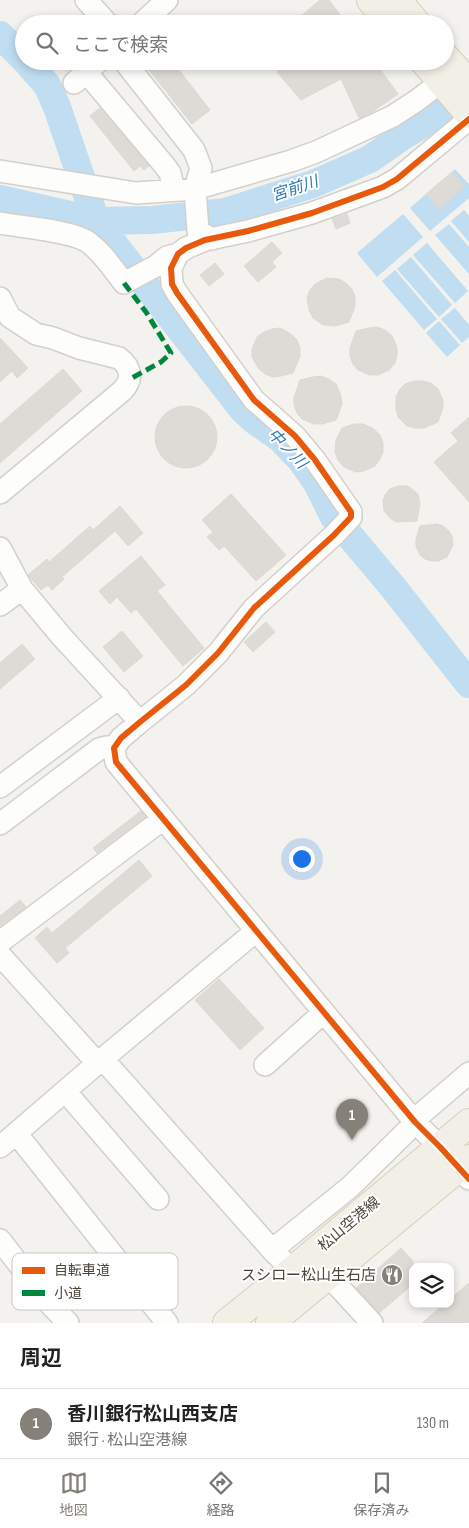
<!DOCTYPE html>
<html lang="ja">
<head>
<meta charset="utf-8">
<style>
  :root { --surface:#fff; --page:#f2f2f2; --text:#222; --muted:#767676; --line:#e0e0e0; --accent:#868178 }
  body { margin:0; font-family:"Sofia Sans Condensed","Noto Sans JP",sans-serif; background:var(--page); color:var(--text) }
  .controls { position:absolute; right:15px; bottom:15px; display:grid; overflow:hidden; border-radius:10px; box-shadow:0 2px 8px #0003 }
  .controls button { width:45px; height:45px; display:grid; place-items:center; padding:0; border:0; border-bottom:1px solid var(--line); background:var(--surface); color:var(--text); font:25px sans-serif }
  .you { position:absolute; left:301px; top:858px; width:18px; height:18px; margin:-12px; border:4px solid #fff; border-radius:50%; background:#1a73e8; box-shadow:0 0 0 8px #1a73e833 }
  .badge { display:grid; place-items:center; width:32px; height:32px; border-radius:50%; background:var(--accent); color:#fff; font-size:16px; font-weight:700 }
  .pin { position:absolute; translate:-50% -41px; filter:drop-shadow(0 1px 2px #0008) }
  .pin::after { content:''; position:absolute; top:26px; width:18px; height:15px; background:inherit; clip-path:polygon(0 0,100% 0,50% 100%) }
  .list { margin:0; padding:0; list-style:none }
  h2 { display:flex; justify-content:space-between; align-items:center; height:65px; margin:0; padding:0 20px; font-size:21px }
  h2 small { font-size:16px; font-weight:400; color:var(--muted) }
  .list li { display:grid; grid-template-columns:32px 1fr auto; gap:15px; align-items:center; box-sizing:border-box; height:70px; padding:0 20px; border-top:1px solid var(--line) }
  .list b { display:block; font-size:19px; white-space:nowrap }
  .list p { margin:0; font-size:16px; white-space:nowrap; color:var(--muted) }
  .list em { font-size:16px; font-style:normal; color:var(--muted) }
  .icon { flex:none; width:28px; height:28px; fill:none; stroke:currentColor; stroke-width:2; stroke-linecap:round; stroke-linejoin:round }
  .map { position:relative; flex:none; width:469px; height:1323px; overflow:hidden }
  .search { position:absolute; background:var(--surface); box-shadow:0 2px 8px #0003; left:15px; right:15px; top:15px; height:55px; display:flex; align-items:center; gap:12px; box-sizing:border-box; padding:0 18px; border-radius:28px; color:var(--muted); font-size:19px }
  .sheet { height:135px; background:var(--surface) }
  nav { display:flex; justify-content:space-around; align-items:center; box-sizing:border-box; height:70px; border-top:1px solid var(--line); background:var(--surface); font-size:14px; color:var(--muted) }
  nav a { display:grid; justify-items:center; gap:2px }
  nav .on { color:var(--accent) }
  .map>svg:first-child { display:block }
  .water { fill:#c0ddf1 }
  .lines { fill:none; stroke-linecap:round; stroke-linejoin:round }
  .river { stroke:#c0ddf1; stroke-width:28 }
  .building { fill:#dedbd6; stroke:#dcd9d4 }
  .minor-casing { stroke:#d2d0cb; stroke-width:24 }
  .major-casing { stroke:#d6cebb; stroke-width:30 }
  .minor { stroke:#fdfdfc; stroke-width:21 }
  .major { stroke:#f2efe6; stroke-width:28 }
  .quiet { stroke:#00873e; stroke-width:5; stroke-dasharray:10 5; stroke-linecap:butt }
  .cycleway-casing { stroke:#fff; stroke-width:9 }
  .cycleway { stroke:#e8590c; stroke-width:6 }
  .labels { text-anchor:middle; dominant-baseline:central; stroke-width:4; stroke-linejoin:round; paint-order:stroke }
  .street-label { font-size:15px; fill:#4b4439; stroke:#fff }
  .poi-label { font-size:15px; fill:#4b4439; stroke:#fff; text-anchor:end }
  .water-label { font-size:16px; font-style:italic; fill:#2e7ab2; stroke:#fff }
  .key { fill:#fff; stroke:#c9c7c4; stroke-width:1 }
  .key-label { font-size:14px; fill:#4b4439 }
</style>
</head>
<body>
<div class="map">
<svg width="469" height="1323" viewBox="0 0 469 1323">
  <rect width="100%" height="100%" fill="#f4f2ee"/>
  <path class="water" d="M455,169L469,184V198L430,231L410,208L426,194L439,209L464,187L452,172Z
    M464,210L469,216V242L451,221Z
    M403,214L423,237L377,277L357,253Z
    M449,224L469,247V274L435,235Z
    M427,243L468,291L455,303L413,255Z
    M411,257L452,305L439,317L397,269Z
    M395,270L437,319L424,330L382,281Z
    M455,308L469,325V337L462,343L441,319Z
    M439,321L460,345L447,357L426,333Z"/>
  <g class="lines">
    <path class="river" d="M0,35L24,59
      M26,61L47,85L57,107L96,221L243,410L254,420L281,439L301,460L317,483L334,517L392,586L469,684
      M0,199L96,221L152,220L225,212L313,184L370,159L403,136L439,114L469,89"/>
  </g>
  <path class="building" d="M320,0H329L347,24H306L301,16Z
    M142,61H172L210,110L192,124Z
    M291,61H374L398,94L372,112L359,118L341,79L301,100L277,72Z
    M100,108L149,166L144,170L140,166L134,171L90,116Z
    M452,172L464,187L439,209L426,194Z
    M347,214L350,223L336,229L332,219Z
    M272,242L282,253L272,262L276,267L258,282L244,266Z
    M215,263L224,274L209,286L200,275Z
    M327,278L339,279L346,283L352,289L355,297V306L349,322L336,326L323,325L313,318L309,310L307,298L310,290L315,284Z
    M377,327L385,330L392,336L397,347V355L395,363L389,370L378,375H370L358,370L353,364L350,356V348L356,331L369,328Z
    M280,328L291,334L297,340L300,348V356L293,373L281,376L273,377L265,374L258,368L252,357V349L257,337L264,332L272,329Z
    M0,338L28,368L17,378L12,371L0,382Z
    M63,369L82,391L0,463V424Z
    M321,376L329,379L336,384L341,396L342,404L336,420L322,424H314L302,419L297,413L294,405V397L300,380L313,377Z
    M414,381H423L431,383L438,389L443,400V408L438,422L424,428H415L407,426L398,417L396,409V397L400,389L405,384Z
    M155 437a31 31 0 1 1 62 0a31 31 0 1 1-62 0Z
    M469,417V502L434,462L458,441L451,433Z
    M354,424H363L374,429L380,435L383,443V452L380,459L375,466L364,471L356,472L344,467L338,460L335,452L336,440L342,428Z
    M398,486H408L418,494L420,504L417,521L396,522L390,518L384,511L383,501L385,495L390,489Z
    M231,494L286,555L256,581L224,546L219,550L207,537L213,532L202,520Z
    M120,506L143,533L128,546L115,531L62,577L64,579L52,590L48,585L41,590L28,575L47,559L49,562L90,526L93,530Z
    M437,524L443,526L449,531L452,536L453,545L447,557L438,561H432L425,559L420,555L416,546V539L420,526Z
    M141,556L165,585L157,591L204,648L183,666L136,609L131,613L117,597L110,604L99,591Z
    M266,622L275,632L253,652L244,642Z
    M122,631L143,656L124,672L103,647Z
    M22,644L35,659L0,689V663Z
    M141,811L145,817L97,853L93,848Z
    M139,860L152,876L65,948L69,953L57,963L35,938L47,927L52,933Z
    M20,900L26,907L0,926V916Z
    M219,979L264,1028L240,1050L195,1000Z
    M401,1248L413,1261V1284L379,1313L356,1288Z
    M469,1283V1323H422L444,1304H450V1299Z"/>
  <g class="lines">
    <g class="minor-casing">
      <path id="minor" d="M86,0L108,24
        M141,24L167,0
        M124,61L194,150L201,168L195,189L198,231L212,239
        M86,72L165,166L170,173L174,190
        M74,83L99,61
        M469,119L397,179L383,187L312,213L248,231L205,240L186,248L178,254L171,268L172,284L177,293L254,400L295,436L315,460L351,512V517L334,535L254,608L218,653L186,685L140,722L121,738L114,748L116,762L415,1122L440,1147L469,1179
        M0,171L136,193L195,189L291,161L316,152L393,116L416,101L441,82
        M0,223C21,227 73,231 88,242C103,253 113,269 124,283L156,266L167,257L178,254
        M0,298L10,317L36,334L53,338L79,348L119,358C132,368 133,380 122,391L0,493
        M0,548L22,589L62,637L140,722
        M0,605L22,589
        M0,787L119,698
        M0,824L99,749L107,747L114,748
        M0,942L163,819
        M0,955L91,1056L108,1065L272,1250L285,1263L324,1278L336,1284L372,1323
        M265,1065L323,1013
        M65,1091L158,1199
        M16,1133L167,1323
        M0,1147L100,1061L256,931
        M0,1240L48,1302L68,1323
        M272,1250L350,1187L408,1130L421,1114L469,1073"/>
    </g>
    <g class="major-casing">
      <path id="major" d="M371,0L391,24
        M397,0L417,24
        M445,57L469,84
        M424,61L469,114
        M227,1323L297,1267L469,1123
        M270,1323L469,1159"/>
    </g>
    <use href="#minor" class="minor"/>
    <use href="#major" class="major"/>
    <path class="quiet" d="M124,283L146,312L171,353L161,362L130,379"/>
    <g class="cycleway-casing">
      <path id="cycleway" d="M469,119L397,179L383,187L312,213L248,231L205,240L186,248L178,254L171,268L172,284L177,293L254,400L295,436L315,460L351,512V517L334,535L254,608L218,653L186,685L140,722L121,738L114,748L116,762L415,1122L440,1147L469,1179"/>
    </g>
    <use href="#cycleway" class="cycleway"/>
  </g>
  <defs>
    <g id="restaurant-disc" transform="scale(1.125)"><circle r="9.5" fill="#868178" stroke="#fff"/><path d="M-5-6h1v4h1v-4h1v4h1v-4h1v5L-1.5 .5V6h-2V.5L-5-1ZM5-6V6H3V1.5H1.5Q1.5-4 5-6Z" fill="#fff"/></g>
  </defs>
  <g fill-rule="evenodd">
    <use href="#restaurant-disc" x="392" y="1275"/>
  </g>
  <g class="labels">
    <g class="street-label">
      <text transform="translate(349 1224) rotate(-40)">松山空港線</text>
    </g>
    <g class="poi-label">
      <text x="376" y="1275">スシロー松山生石店</text>
    </g>
    <g class="water-label">
      <text transform="translate(295 189) rotate(-19)">宮前川</text>
      <text transform="translate(287 449) rotate(46)">中ノ川</text>
    </g>
  </g>
  <rect x="12" y="1253" width="166" height="57" rx="8" class="key"/>
  <rect x="22" y="1267" width="23" height="7" fill="#e8590c"/>
  <rect x="22" y="1290" width="23" height="6" fill="#00873e"/>
  <g class="key-label">
    <text x="54" y="1275">自転車道</text>
    <text x="54" y="1298">小道</text>
  </g>
</svg>
<div class="controls">
<button><svg class="icon" aria-label="layers" viewBox="0 0 24 24"><path d="M12 4l9 5-9 5-9-5zM3 14l9 5 9-5"/></svg></button>
</div>
<div class="you"></div>
<div class="pin badge" style="left:352px;top:1140px">1</div>
<div class="search"><svg class="icon" aria-label="search" viewBox="0 0 24 24"><circle cx="10" cy="10" r="6"/><path d="M15 15l6 6"/></svg>ここで検索</div>
</div>
<section class="sheet">
<h2>周辺<small></small></h2>
<ul class="list">
<li><span class="badge">1</span><div><b>香川銀行松山西支店</b><p>銀行 · 松山空港線</p></div><em>130 m</em></li>
</ul>
</section>
<nav>
<a class="on"><svg class="icon" aria-label="map" viewBox="0 0 24 24"><path d="M3 6l6-2 6 2 6-2v14l-6 2-6-2-6 2zM9 4v14M15 6v14"/></svg>地図</a>
<a><svg class="icon" aria-label="directions" viewBox="0 0 24 24"><path d="M12 3l9 9-9 9-9-9zM9 14v-3h6M13 9l2 2-2 2"/></svg>経路</a>
<a><svg class="icon" aria-label="saved" viewBox="0 0 24 24"><path d="M7 4h10v16l-5-4-5 4z"/></svg>保存済み</a>
</nav>
</body>
</html>
